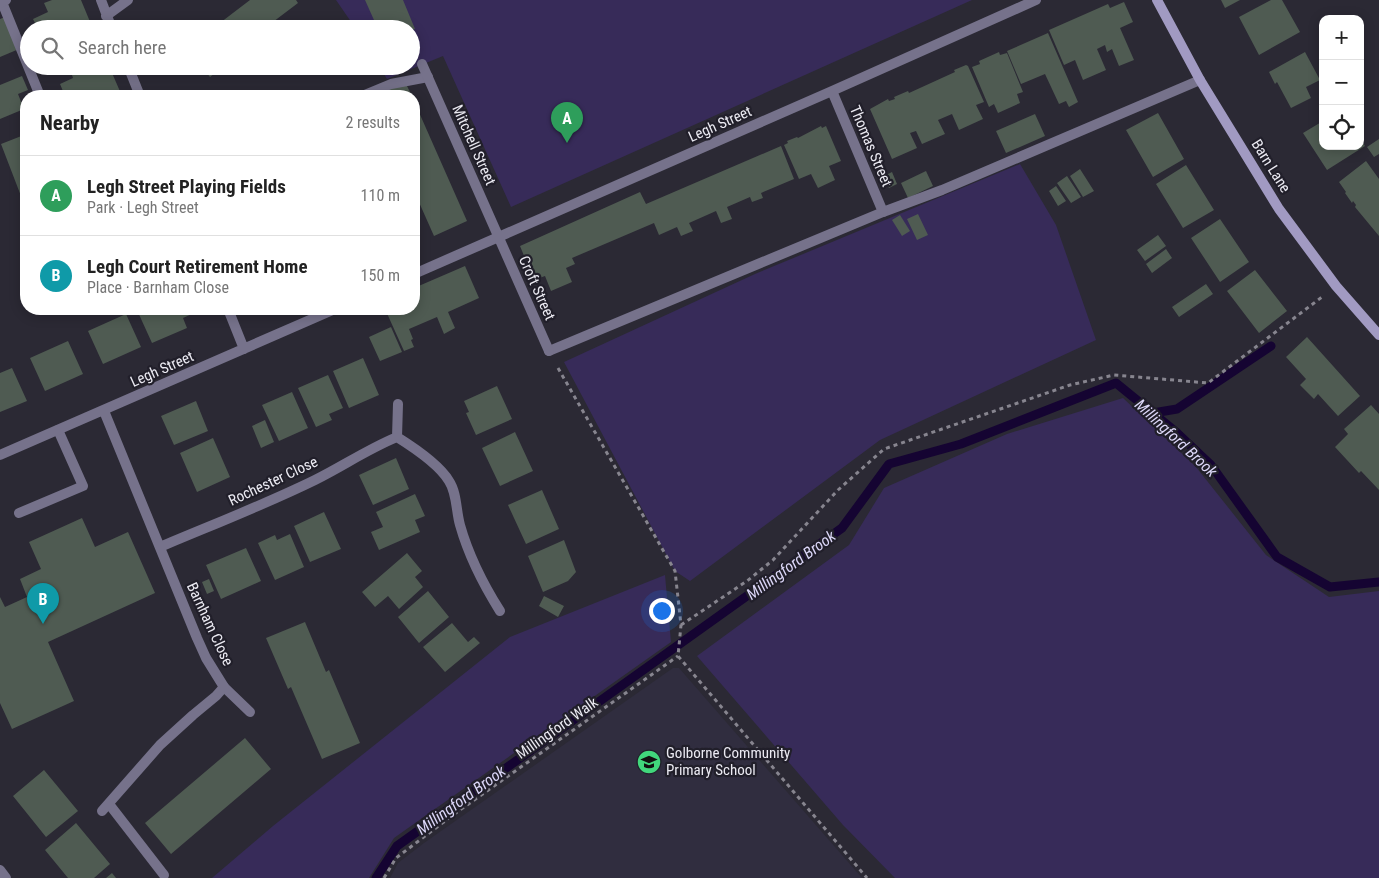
<!DOCTYPE html>
<html lang="en">
<head>
<meta charset="utf-8">
<style>
  :root { --surface:#fff; --page:#f2f2f2; --text:#222; --muted:#767676; --line:#e0e0e0; --accent:#d93025 }
  body { margin:0; font-family:"Roboto Condensed",sans-serif; background:var(--page); color:var(--text) }
  .controls { position:absolute; right:15px; top:15px; display:grid; overflow:hidden; border-radius:10px; box-shadow:0 2px 12px #0003 }
  .controls button { width:45px; height:45px; display:grid; place-items:center; padding:0; border:0; border-bottom:1px solid var(--line); background:var(--surface); color:var(--text); font:25px sans-serif }
  .you { position:absolute; left:661px; top:610px; width:18px; height:18px; margin:-12px; border:4px solid #fff; border-radius:50%; background:#1a73e8; box-shadow:0 0 0 8px #1a73e833 }
  .badge { display:grid; place-items:center; width:32px; height:32px; border-radius:50%; background:var(--accent); color:#fff; font-size:16px; font-weight:700 }
  .pin { position:absolute; translate:-50% -41px; filter:drop-shadow(0 1px 2px #0008) }
  .pin::after { content:''; position:absolute; top:26px; width:18px; height:15px; background:inherit; clip-path:polygon(0 0,100% 0,50% 100%) }
  .list { margin:0; padding:0; list-style:none }
  h2 { display:flex; justify-content:space-between; align-items:center; height:65px; margin:0; padding:0 20px; font-size:21px }
  h2 small { font-size:16px; font-weight:400; color:var(--muted) }
  .list li { display:grid; grid-template-columns:32px 1fr auto; gap:15px; align-items:center; box-sizing:border-box; height:80px; padding:0 20px; border-top:1px solid var(--line) }
  .list b { display:block; font-size:19px; white-space:nowrap }
  .list p { margin:0; font-size:16px; white-space:nowrap; color:var(--muted) }
  .list em { font-size:16px; font-style:normal; color:var(--muted) }
  .icon { flex:none; width:28px; height:28px; fill:none; stroke:currentColor; stroke-width:2; stroke-linecap:round; stroke-linejoin:round }
  .map { position:relative; flex:none; width:1379px; height:878px; overflow:hidden }
  .search { position:absolute; background:var(--surface); box-shadow:0 2px 12px #0003; left:20px; top:20px; width:400px; height:55px; display:flex; align-items:center; gap:12px; box-sizing:border-box; padding:0 18px; border-radius:28px; color:var(--muted); font-size:19px }
  .panel { position:absolute; background:var(--surface); box-shadow:0 2px 12px #0003; left:20px; top:90px; width:400px; height:225px; border-radius:20px }
  .map>svg:first-child { display:block }
  .built { fill:#302d3f }
  .green { fill:#372b59 }
  .lines { fill:none; stroke-linecap:round; stroke-linejoin:round }
  .stream { stroke:#150432; stroke-width:9 }
  .building { fill:#4f5b52 }
  .path { stroke:#87858f; stroke-width:3; stroke-dasharray:4 4; stroke-linecap:butt }
  .lane { stroke:#76728b; stroke-width:10 }
  .street { stroke:#76728b; stroke-width:10 }
  .secondary { stroke:#a19ac2; stroke-width:10 }
  .labels { text-anchor:middle; dominant-baseline:central; stroke-width:4.5; stroke-linejoin:round; paint-order:stroke }
  .street-label { font-size:15px; fill:#ebeaf2; stroke:#211f2a }
  .poi-label { font-size:15px; fill:#ebeaf2; stroke:#211f2a; text-anchor:start }
  .water-label { font-size:16px; font-style:italic; fill:#dcd7f8; stroke:#211f2a }
</style>
</head>
<body>
<div class="map">
<svg width="1379" height="878" viewBox="0 0 1379 878">
  <rect width="100%" height="100%" fill="#2b2934"/>
  <path class="built" d="M673,668H679L862,878H390L398,863L424,843Z"/>
  <path class="green" d="M336,0H972L511,207L443,56L387,79L379,66H411V29H356Z
    M1020,164L1056,225L1096,340L880,440L690,581L675,571L564,362L755,274Z
    M1123,398L1196,467L1266,555L1329,597L1379,591V878H895L843,825L697,656L849,545L884,488L1007,434Z
    M665,575L671,642L394,838L369,878H212L273,826L510,637Z"/>
  <g class="lines">
    <path class="stream" d="M1153,413L1177,409L1271,346
      M376,878L397,846L842,528L889,464L961,444L1116,383L1176,432L1211,465L1277,557L1330,587L1379,582"/>
  </g>
  <path class="building" d="M52,0H81L93,29H38L33,19L48,12L44,3Z
    M250,0H296L298,3L265,28L266,29H212Z
    M365,0H403L415,29L411,30V29H378Z
    M1221,0H1240L1225,8Z
    M1271,0H1282L1300,32L1259,55L1239,17Z
    M1124,2L1133,22L1120,28L1134,60L1119,66L1112,49L1107,52L1105,45L1097,49L1106,70L1083,80L1075,60L1064,65L1049,30L1108,4L1110,8Z
    M5,17L19,49L0,57V19Z
    M1048,33L1078,102L1069,107L1066,101L1059,104L1045,74L1021,84L1007,51Z
    M999,52L1000,55L1007,53L1023,92L1017,94L1020,103L998,113L994,104L989,107L972,67L980,64L979,61Z
    M1305,52L1320,80L1306,87L1311,98L1291,108L1277,82L1275,84L1269,72Z
    M966,65L968,66L984,102L976,105L983,119L959,130L952,114L938,120L945,134L922,144L916,131L910,133L917,148L892,159L870,109L888,99L889,101L895,99L894,97L908,91L909,93L955,72L954,70Z
    M51,66H67L54,72Z
    M69,66H109L122,96H65L60,84L73,78Z
    M201,66H224L210,77Z
    M22,76L28,90L18,94L24,109L0,119V85Z
    M405,82L412,96H371Z
    M414,101L467,221L434,236L414,191Z
    M1158,113L1184,159L1153,177L1126,130Z
    M1035,114L1045,136L1006,153L996,131Z
    M1323,121V146H1360V138L1365,146L1327,170L1303,133Z
    M821,126L822,128L826,126L841,161L829,166L835,180L818,188L811,174L799,179L784,145L788,143L787,141L797,137L798,138Z
    M24,135L26,140V194L21,196L1,144Z
    M1379,139V154L1374,157L1367,147Z
    M781,146L794,179L761,193L763,198L752,202L750,197L727,207L732,219L721,223L716,211L689,223L693,231L681,236L677,227L659,235L654,223L572,258L575,264L566,268L572,282L551,291L545,276L534,280L520,246L640,192L646,204Z
    M1366,161L1379,179V236L1355,207L1356,205L1353,201L1352,203L1345,193L1346,192L1339,182Z
    M1186,165L1214,210L1183,228L1156,184Z
    M1080,169L1094,191L1083,197L1070,176Z
    M926,171L933,186L908,198L901,183Z
    M892,172L897,184L889,188L884,176Z
    M1067,176L1081,197L1071,203L1057,183Z
    M1056,186L1066,201L1058,206L1049,191Z
    M918,214L928,235L917,240L907,219Z
    M900,215L910,231L902,236L892,220Z
    M1220,219L1249,262L1220,282L1191,238Z
    M1158,235L1166,246L1145,261L1137,250Z
    M1166,249L1172,258L1152,273L1146,264Z
    M465,266L479,298L448,312L455,328L444,334L437,317L409,329L413,339L411,340L414,347L404,351L385,309H414V288Z
    M1255,270L1287,311L1259,333L1227,291Z
    M1206,284L1213,294L1179,317L1172,307Z
    M139,309H192L194,313L183,318L187,328L152,343L137,310Z
    M126,314L141,347L103,364L88,331Z
    M391,327L402,352L380,361L369,337Z
    M1307,337L1360,396L1338,416L1318,394L1314,399L1300,385L1306,379L1286,357Z
    M68,341L83,374L45,391L30,358Z
    M363,358L379,395L349,408L333,371Z
    M12,368L27,401L0,412V373Z
    M328,375L343,408L329,414L332,420L316,427L298,388Z
    M497,386L512,419L476,435L466,413L469,412L464,401Z
    M292,392L308,428L279,441L262,405Z
    M196,401L208,431L174,445L161,416Z
    M1371,405L1379,414V490L1361,471L1359,473L1335,447L1348,434L1344,429Z
    M265,420L274,442L261,448L252,426Z
    M515,432L533,471L500,486L482,448Z
    M213,438L230,477L197,492L180,453Z
    M396,458L409,489L373,505L359,475Z
    M542,490L559,529L526,544L508,505Z
    M415,494L425,516L415,520L420,532L379,550L371,532L383,527L376,512Z
    M324,512L341,549L310,562L294,526Z
    M82,518L95,547L128,532L155,593L48,642L74,701L12,729L0,703V597L5,607L27,597L20,579L41,569L29,542Z
    M290,534L304,567L275,580L258,543L275,535L277,540Z
    M564,540L576,572L568,581L543,592L528,556Z
    M246,548L261,581L221,599L206,565Z
    M407,553L422,571L415,577L423,587L399,609L388,596L375,607L362,592Z
    M209,579L214,591L207,594L202,582Z
    M428,591L449,617L419,643L398,617Z
    M544,596L564,606L558,617L539,606Z
    M305,622L326,672L329,670L360,743L322,759L291,687L288,689L266,638Z
    M452,623L468,642L474,637L480,643L445,672L423,647Z
    M245,738L271,769L171,854L145,823Z
    M44,770L78,811L46,837L13,796Z
    M76,823L110,864L94,878H68L45,850Z
    M112,873L116,878H106Z"/>
  <g class="lines">
    <path class="path" d="M558,368L675,571L681,625L678,656L867,878
      M681,625L747,581L773,560L838,490L884,449L1070,385L1114,375L1208,383L1322,297
      M384,878L396,858L453,815L678,656"/>
    <path class="lane" d="M2,2L40,96
      M362,96L391,84L428,77
      M549,351L883,212L942,190L1200,80
      M19,513L83,486L58,430
      M224,687L250,712
      M109,804L164,875"/>
    <path class="street" d="M101,0L112,29
      M0,3L6,0
      M106,16L128,0
      M422,64L549,351
      M128,66L140,96
      M832,91L883,212
      M414,274L832,91L1036,0
      M228,309L244,349
      M397,437L398,404
      M0,455L335,309
      M160,547C212,525 264,505 315,480C343,466 368,449 397,437C413,447 439,464 449,481C457,493 456,511 460,525C469,557 483,584 500,611
      M102,811L160,745L193,715L216,696L224,687L206,658L197,638L104,411
      M0,870L6,878"/>
    <path class="secondary" d="M1157,0L1200,80L1279,209L1336,286L1379,335"/>
  </g>
  <defs>
    <g id="school-disc" transform="scale(1.25)"><circle r="9.5" fill="#41d77c" stroke="#211f2a"/><path d="M0-5L7-2L0 1L-7-2ZM-4 1L0 2.5L4 1V4Q0 6-4 4Z" fill="#111"/></g>
  </defs>
  <g fill-rule="evenodd">
    <use href="#school-disc" x="649" y="762"/>
  </g>
  <g class="labels">
    <g class="street-label">
      <text transform="translate(720 124) rotate(-24)">Legh Street</text>
      <text transform="translate(474 145) rotate(66)">Mitchell Street</text>
      <text transform="translate(871 146) rotate(67)">Thomas Street</text>
      <text transform="translate(1271 166) rotate(58)">Barn Lane</text>
      <text transform="translate(537 288) rotate(66)">Croft Street</text>
      <text transform="translate(162 369) rotate(-24)">Legh Street</text>
      <text transform="translate(273 481) rotate(-25)">Rochester Close</text>
      <text transform="translate(210 624) rotate(65)">Barnham Close</text>
      <text transform="translate(557 728) rotate(-35)">Millingford Walk</text>
    </g>
    <g class="poi-label">
      <text x="666" y="753">Golborne Community<tspan x="666" dy="17">Primary School</tspan></text>
    </g>
    <g class="water-label">
      <text transform="translate(1176 438) rotate(43)">Millingford Brook</text>
      <text transform="translate(791 565) rotate(-36)">Millingford Brook</text>
      <text transform="translate(461 800) rotate(-36)">Millingford Brook</text>
    </g>
  </g>
</svg>
<div class="controls">
<button>+</button>
<button>−</button>
<button><svg class="icon" aria-label="locate" viewBox="0 0 24 24"><circle cx="12" cy="12" r="6"/><path d="M12 2v4M12 18v4M2 12h4M18 12h4"/></svg></button>
</div>
<div class="you"></div>
<div class="pin badge" style="left:567px;top:143px;background:#2e9e5b">A</div>
<div class="pin badge" style="left:43px;top:624px;background:#0f9aa8">B</div>
<div class="search"><svg class="icon" aria-label="search" viewBox="0 0 24 24"><circle cx="10" cy="10" r="6"/><path d="M15 15l6 6"/></svg>Search here</div>
<section class="panel">
<h2>Nearby<small>2 results</small></h2>
<ul class="list">
<li><span class="badge" style="background:#2e9e5b">A</span><div><b>Legh Street Playing Fields</b><p>Park · Legh Street</p></div><em>110 m</em></li>
<li><span class="badge" style="background:#0f9aa8">B</span><div><b>Legh Court Retirement Home</b><p>Place · Barnham Close</p></div><em>150 m</em></li>
</ul>
</section>
</div>
</body>
</html>
